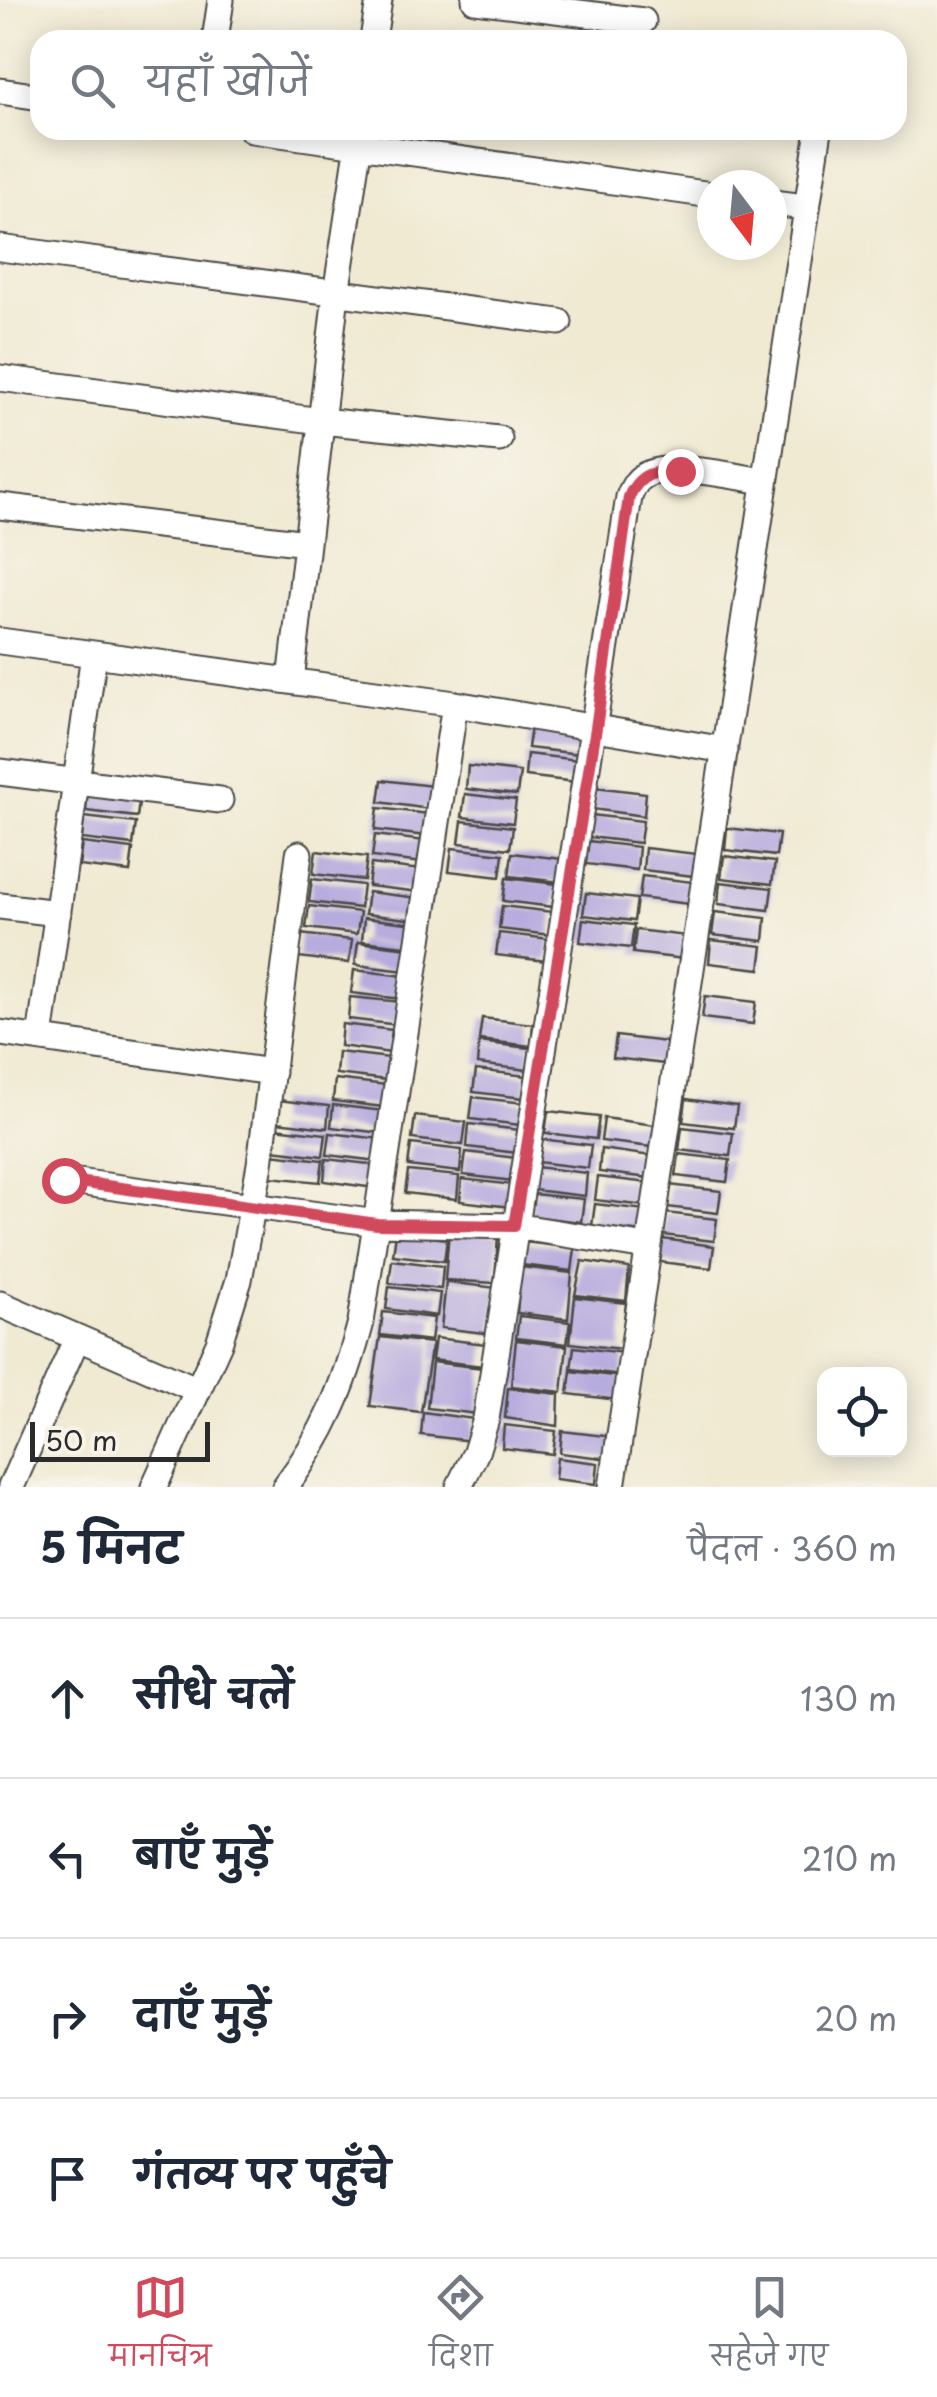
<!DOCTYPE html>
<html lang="hi">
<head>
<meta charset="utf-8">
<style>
  :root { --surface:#fff; --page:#f6f6f7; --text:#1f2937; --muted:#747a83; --line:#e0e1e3; --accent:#d1495b }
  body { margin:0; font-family:"Playpen Sans","Playpen Sans Deva",sans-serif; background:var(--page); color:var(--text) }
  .controls { position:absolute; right:30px; bottom:30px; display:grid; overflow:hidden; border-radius:20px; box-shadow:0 5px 25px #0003 }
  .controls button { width:90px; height:90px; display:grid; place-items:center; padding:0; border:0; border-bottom:2px solid var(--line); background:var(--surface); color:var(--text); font:50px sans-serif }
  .compass { position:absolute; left:697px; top:170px; width:90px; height:90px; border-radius:50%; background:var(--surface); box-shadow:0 5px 25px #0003; rotate:164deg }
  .scale { position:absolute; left:30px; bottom:25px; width:180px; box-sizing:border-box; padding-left:10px; border:5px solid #2b2b2b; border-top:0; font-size:28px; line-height:35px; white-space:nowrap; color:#2b2b2b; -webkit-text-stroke:8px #f7f3e8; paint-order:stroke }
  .stop { position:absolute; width:30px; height:30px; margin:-22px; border:8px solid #d1495b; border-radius:50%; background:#fff }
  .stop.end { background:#d1495b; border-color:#fff; box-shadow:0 2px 10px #0008 }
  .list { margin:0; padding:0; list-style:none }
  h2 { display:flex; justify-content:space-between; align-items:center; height:130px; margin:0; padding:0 40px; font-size:42px }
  h2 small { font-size:32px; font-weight:400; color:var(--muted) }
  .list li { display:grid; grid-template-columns:65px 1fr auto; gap:30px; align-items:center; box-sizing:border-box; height:160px; padding:0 40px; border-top:2px solid var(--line) }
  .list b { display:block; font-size:38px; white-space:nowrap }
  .list em { font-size:32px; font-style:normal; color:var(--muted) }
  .icon { flex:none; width:55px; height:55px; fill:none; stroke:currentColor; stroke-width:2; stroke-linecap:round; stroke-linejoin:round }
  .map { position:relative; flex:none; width:937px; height:1487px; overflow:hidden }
  .search { position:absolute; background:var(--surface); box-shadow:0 5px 25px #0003; left:30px; right:30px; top:30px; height:110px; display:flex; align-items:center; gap:25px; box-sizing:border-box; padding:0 35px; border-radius:30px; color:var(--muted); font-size:38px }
  .sheet { height:770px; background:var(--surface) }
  nav { display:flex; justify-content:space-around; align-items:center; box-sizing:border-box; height:140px; border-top:2px solid var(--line); background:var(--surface); font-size:28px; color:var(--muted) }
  nav a { display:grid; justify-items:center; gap:5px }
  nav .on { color:var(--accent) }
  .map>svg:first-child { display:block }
  .building { fill:#b7acde }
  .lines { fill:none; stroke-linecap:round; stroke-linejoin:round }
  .minor-casing { stroke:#494844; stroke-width:29 }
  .minor { stroke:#fff; stroke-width:25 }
  .route { stroke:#d1495b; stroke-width:12 }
</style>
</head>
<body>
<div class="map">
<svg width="937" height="1487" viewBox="0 0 937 1487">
  <rect width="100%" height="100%" fill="#f7f3e8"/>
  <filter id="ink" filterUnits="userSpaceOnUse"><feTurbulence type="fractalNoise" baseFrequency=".01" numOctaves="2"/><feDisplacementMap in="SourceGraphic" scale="20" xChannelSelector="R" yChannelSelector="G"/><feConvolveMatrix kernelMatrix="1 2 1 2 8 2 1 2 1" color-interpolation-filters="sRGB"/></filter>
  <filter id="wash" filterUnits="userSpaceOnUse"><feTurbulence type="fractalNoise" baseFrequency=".0048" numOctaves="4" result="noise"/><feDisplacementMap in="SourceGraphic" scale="40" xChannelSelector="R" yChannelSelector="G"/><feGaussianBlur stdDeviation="2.25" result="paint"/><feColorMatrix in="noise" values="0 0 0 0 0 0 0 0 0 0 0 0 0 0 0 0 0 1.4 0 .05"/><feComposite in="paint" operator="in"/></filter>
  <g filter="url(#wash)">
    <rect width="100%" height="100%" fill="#f0ead3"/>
    <g id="blocks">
      <path class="building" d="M531,726L582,732L580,754L528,748Z
        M527,754L579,760L576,782L525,776Z
        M468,766L520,772L517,795L466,789Z
        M382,780L433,786L430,809L379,802Z
        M595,787L646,793L644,816L592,809Z
        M88,789L140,795L137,817L86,811Z
        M465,794L516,800L513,823L462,817Z
        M378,808L429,814L427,836L375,830Z
        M591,815L643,821L640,843L589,837Z
        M84,817L136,823L133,845L82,839Z
        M462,821L513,827L510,849L459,843Z
        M727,828L779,834L776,856L725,850Z
        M375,835L426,841L423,863L372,857Z
        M588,841L639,847L637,870L586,864Z
        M82,843L133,849L130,872L79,866Z
        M452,848L503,854L500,877L449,871Z
        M645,848L697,854L694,876L643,870Z
        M316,851L367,857L364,880L313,874Z
        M512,853L563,859L560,882L509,876Z
        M724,856L775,862L772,884L721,878Z
        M371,864L422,870L420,892L368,886Z
        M642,876L693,882L690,904L639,898Z
        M506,878L557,884L554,907L503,901Z
        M312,879L363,885L360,908L309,902Z
        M720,882L772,888L769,910L718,904Z
        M368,892L419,898L416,920L365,914Z
        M586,893L637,899L634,921L583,915Z
        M309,906L360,912L357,934L306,928Z
        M502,906L553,912L551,935L499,929Z
        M715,912L766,918L764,941L712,935Z
        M364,918L416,924L413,947L362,941Z
        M583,919L634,925L631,948L580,942Z
        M636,930L687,936L685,959L633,953Z
        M499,933L550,939L547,961L496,955Z
        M300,934L352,940L349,963L298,957Z
        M711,940L763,946L760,969L709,963Z
        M358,942L409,948L406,971L355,965Z
        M354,970L405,976L402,999L351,993Z
        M705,996L756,1002L753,1024L702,1018Z
        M350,997L402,1002L399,1025L348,1019Z
        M482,1018L533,1024L531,1046L479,1040Z
        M342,1024L393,1030L391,1053L340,1046Z
        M616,1036L667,1042L665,1064L613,1058Z
        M479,1042L530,1048L528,1070L477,1064Z
        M338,1052L390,1058L387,1080L336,1074Z
        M476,1070L527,1076L524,1098L473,1092Z
        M335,1079L387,1085L384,1107L333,1101Z
        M473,1097L524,1103L521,1125L470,1119Z
        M686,1099L737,1106L734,1128L683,1122Z
        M278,1100L329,1106L327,1128L276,1122Z
        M333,1105L384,1111L382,1133L331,1127Z
        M548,1111L599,1117L596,1139L545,1133Z
        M415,1116L466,1122L463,1145L412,1139Z
        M604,1118L655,1125L652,1147L601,1141Z
        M469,1124L520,1130L518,1153L467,1147Z
        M682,1127L733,1133L730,1156L679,1150Z
        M275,1128L326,1134L323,1156L272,1150Z
        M330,1133L381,1139L378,1161L327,1155Z
        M540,1139L591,1145L588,1168L537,1162Z
        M411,1144L462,1150L460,1172L408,1166Z
        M601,1149L652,1156L650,1178L599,1172Z
        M466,1152L517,1158L514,1181L463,1175Z
        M271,1154L323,1160L320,1182L269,1177Z
        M679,1154L730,1160L727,1182L676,1176Z
        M326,1159L378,1165L375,1188L324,1181Z
        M536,1167L587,1173L585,1196L533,1190Z
        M408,1171L459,1176L457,1199L405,1193Z
        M598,1177L649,1183L646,1206L595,1200Z
        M462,1179L514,1185L511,1207L460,1201Z
        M669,1185L721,1191L718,1213L667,1207Z
        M533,1194L584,1199L581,1222L530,1216Z
        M595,1204L646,1210L643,1232L592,1226Z
        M666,1213L717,1219L714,1241L663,1235Z
        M449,1231L498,1235L495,1283L445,1280Z
        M396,1233L447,1239L444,1261L393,1255Z
        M663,1239L714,1246L711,1268L660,1262Z
        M524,1242L575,1248L572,1271L521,1265Z
        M392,1260L443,1266L441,1289L389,1283Z
        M582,1261L629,1268L626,1301L575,1295Z
        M521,1267L572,1273L568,1319L517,1313Z
        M446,1282L497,1288L493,1334L441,1328Z
        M389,1287L440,1293L437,1316L386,1309Z
        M575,1297L626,1303L621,1349L570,1343Z
        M383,1312L434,1318L431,1341L380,1335Z
        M519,1316L570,1322L567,1344L516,1338Z
        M380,1337L432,1343L421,1412L370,1406Z
        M435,1338L486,1344L483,1366L432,1360Z
        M516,1340L567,1346L562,1392L511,1386Z
        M574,1347L625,1353L622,1375L571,1369Z
        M432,1362L483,1368L478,1414L427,1408Z
        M571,1371L622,1377L619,1400L568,1394Z
        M508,1388L559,1394L558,1426L505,1418Z
        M423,1412L474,1419L472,1441L421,1435Z
        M504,1425L556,1431L553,1454L502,1448Z
        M562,1431L614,1437L611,1459L560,1453Z
        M557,1458L598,1463L596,1484L555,1479Z"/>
    </g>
  </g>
  <g filter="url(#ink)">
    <use href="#blocks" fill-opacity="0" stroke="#494844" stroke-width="2.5"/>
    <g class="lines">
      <g class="minor-casing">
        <path id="minor" d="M475,0L643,21
          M215,40L221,0
          M373,40L379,0
          M0,91L40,97
          M252,130L712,195
          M772,203L806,207
          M0,248L559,322
          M0,378L321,421L499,439
          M0,506L307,543
          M0,641L455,704L725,750
          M291,681L336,294L361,130
          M0,772L220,800
          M0,906L58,913
          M0,1033L272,1072
          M40,1038L94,654
          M63,1180L377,1223L514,1226L647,1247
          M0,1304L198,1390
          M11,1487L77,1338
          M154,1487L219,1343L239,1280L260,1164L299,854
          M285,1487C325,1433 344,1387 361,1322L455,704
          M459,1487L476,1452L486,1419L629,497C633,486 638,477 650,473C677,463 736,477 765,481
          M612,1487L819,130"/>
      </g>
      <use href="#minor" class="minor"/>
    </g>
  </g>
  <g class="lines" filter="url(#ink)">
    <path class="route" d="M64,1180L377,1224L514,1226L596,728L629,497C639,473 656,470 680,471"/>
  </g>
</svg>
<div class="controls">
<button><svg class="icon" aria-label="locate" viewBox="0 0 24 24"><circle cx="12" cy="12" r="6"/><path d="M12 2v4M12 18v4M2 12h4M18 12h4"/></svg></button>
</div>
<svg class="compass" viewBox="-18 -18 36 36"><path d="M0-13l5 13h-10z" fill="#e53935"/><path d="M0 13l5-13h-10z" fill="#747a83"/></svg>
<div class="scale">50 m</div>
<div class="stop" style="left:64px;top:1180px"></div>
<div class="stop end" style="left:680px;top:471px"></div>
<div class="search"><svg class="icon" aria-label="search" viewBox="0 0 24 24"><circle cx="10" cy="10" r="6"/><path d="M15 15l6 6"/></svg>यहाँ खोजें</div>
</div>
<section class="sheet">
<h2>5 मिनट<small>पैदल · 360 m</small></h2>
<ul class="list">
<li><svg class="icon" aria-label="ahead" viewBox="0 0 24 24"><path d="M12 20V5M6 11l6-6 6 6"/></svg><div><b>सीधे चलें</b></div><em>130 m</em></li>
<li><svg class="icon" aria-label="left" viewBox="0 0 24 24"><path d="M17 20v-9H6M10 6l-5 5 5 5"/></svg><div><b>बाएँ मुड़ें</b></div><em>210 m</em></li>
<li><svg class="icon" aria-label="right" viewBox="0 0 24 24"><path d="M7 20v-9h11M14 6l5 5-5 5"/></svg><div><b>दाएँ मुड़ें</b></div><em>20 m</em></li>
<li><svg class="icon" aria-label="arrive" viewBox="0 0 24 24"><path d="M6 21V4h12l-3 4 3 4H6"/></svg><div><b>गंतव्य पर पहुँचे</b></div></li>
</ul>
</section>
<nav>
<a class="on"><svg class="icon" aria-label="map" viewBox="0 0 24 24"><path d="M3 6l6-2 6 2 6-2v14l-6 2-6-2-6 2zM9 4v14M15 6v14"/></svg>मानचित्र</a>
<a><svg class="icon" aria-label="directions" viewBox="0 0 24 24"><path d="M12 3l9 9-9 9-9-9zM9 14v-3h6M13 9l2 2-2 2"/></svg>दिशा</a>
<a><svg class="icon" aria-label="saved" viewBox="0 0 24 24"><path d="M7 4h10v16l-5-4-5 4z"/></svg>सहेजे गए</a>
</nav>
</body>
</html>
